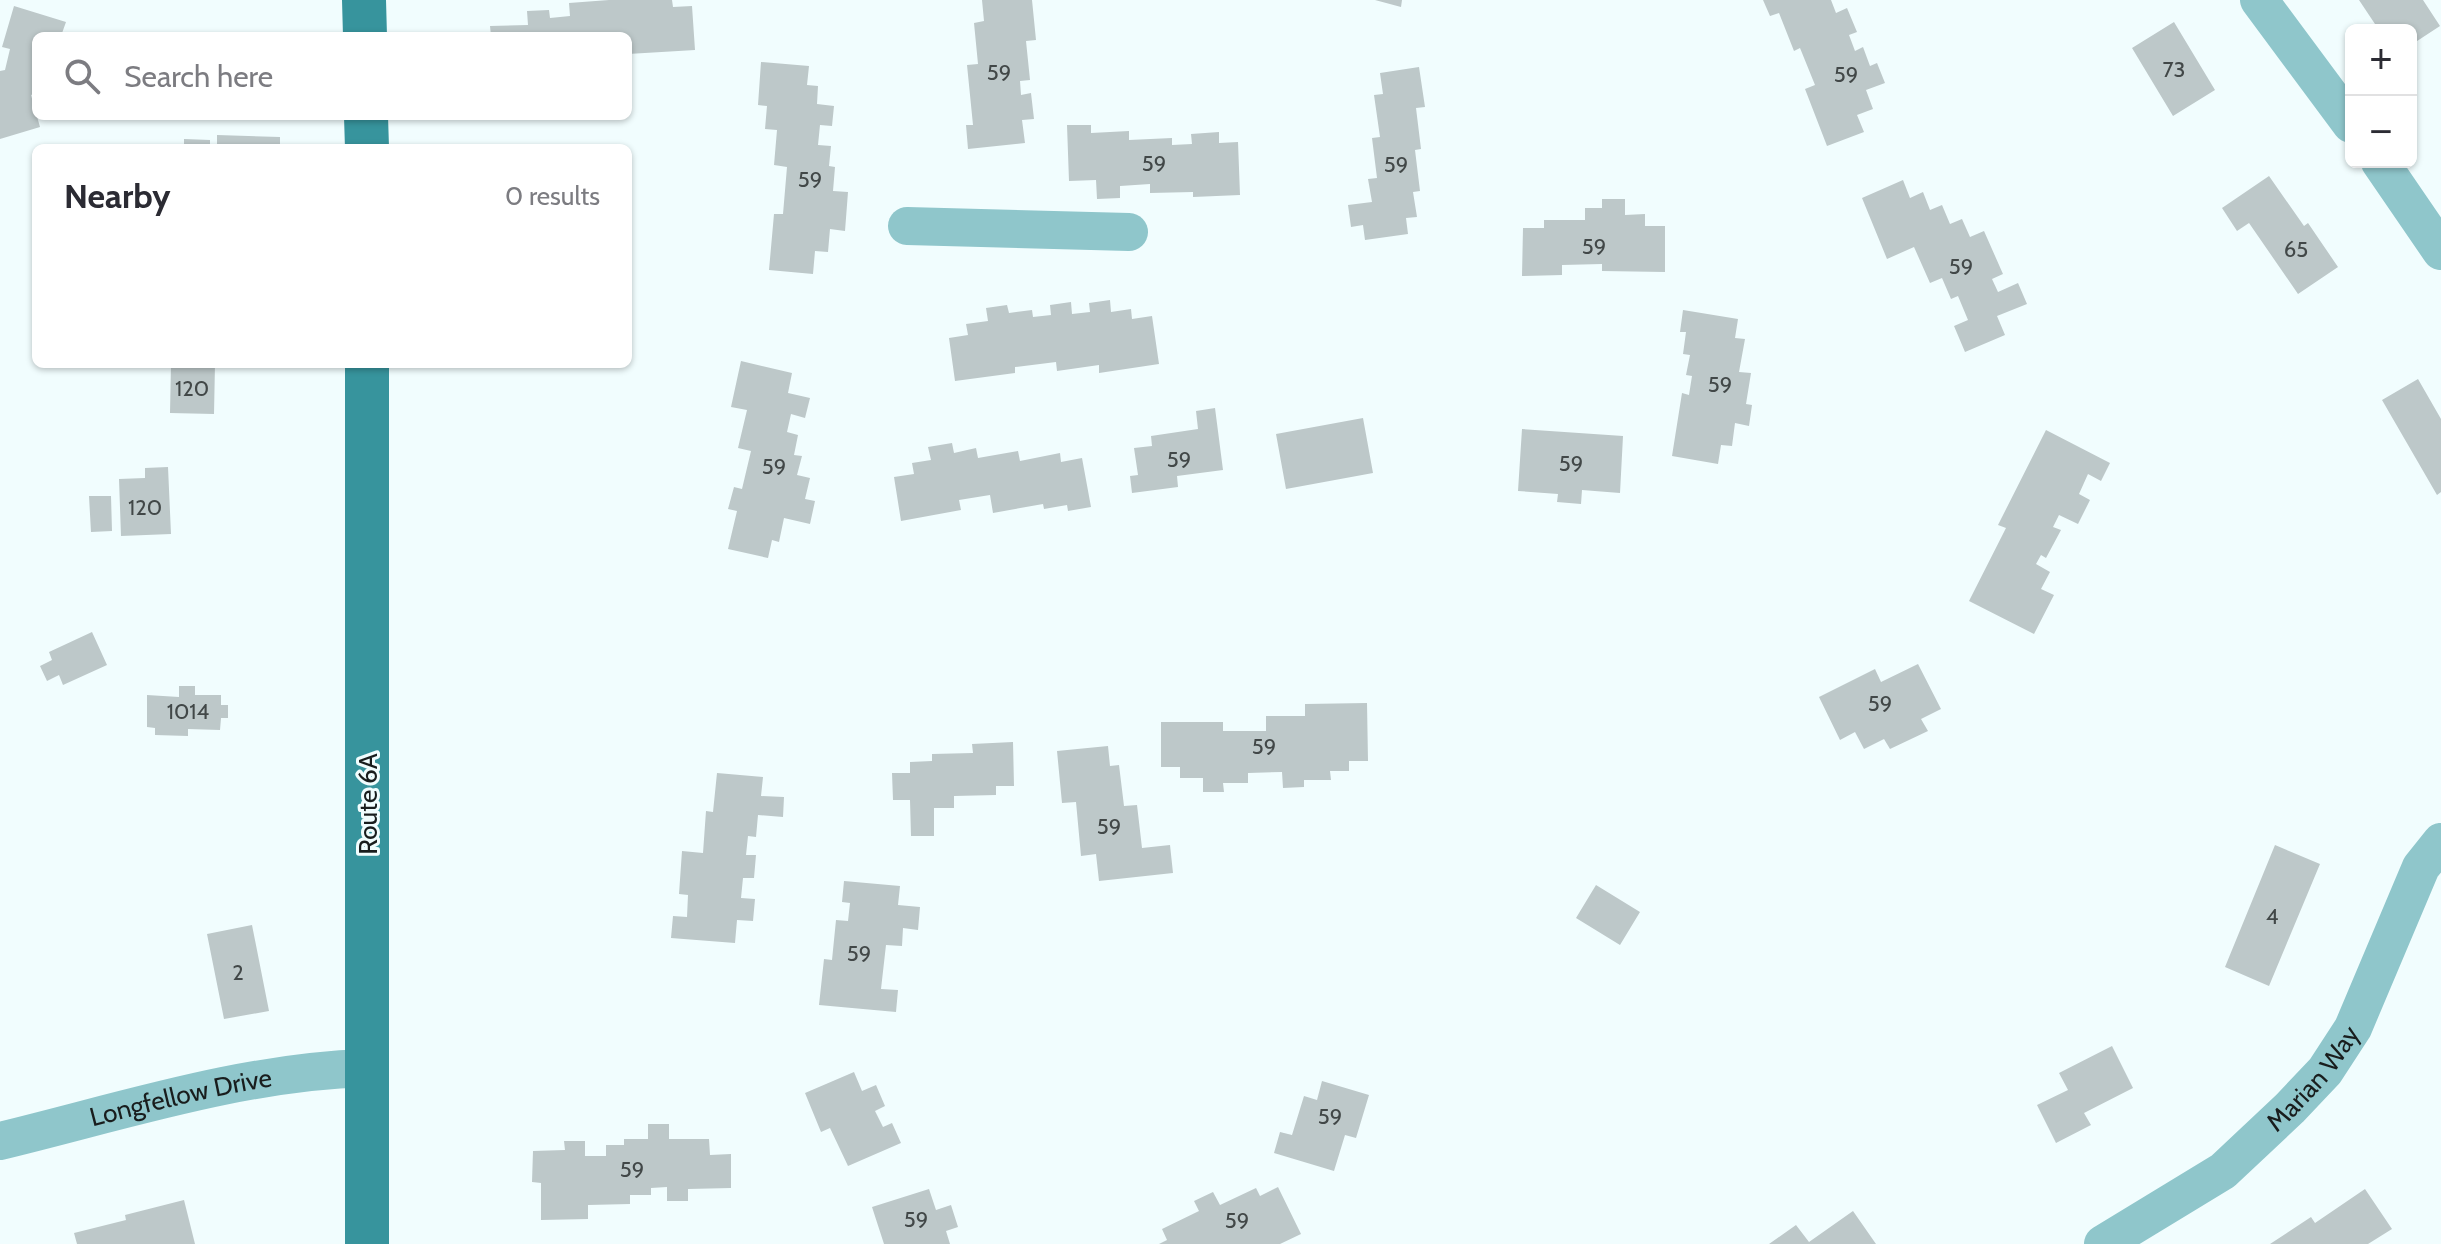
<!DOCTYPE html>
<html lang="en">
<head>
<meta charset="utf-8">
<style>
  :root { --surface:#fff; --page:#f2f2f3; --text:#2b2b33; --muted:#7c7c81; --line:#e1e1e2 }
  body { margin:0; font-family:Cabin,sans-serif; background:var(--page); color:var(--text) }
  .controls { position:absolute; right:24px; top:24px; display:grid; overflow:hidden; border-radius:12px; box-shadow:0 2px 6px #0004 }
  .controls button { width:72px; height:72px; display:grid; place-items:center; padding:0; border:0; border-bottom:2px solid var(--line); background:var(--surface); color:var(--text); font:40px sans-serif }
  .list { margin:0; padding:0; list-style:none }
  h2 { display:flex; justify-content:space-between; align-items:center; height:104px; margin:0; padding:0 32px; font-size:34px }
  h2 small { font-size:26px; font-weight:400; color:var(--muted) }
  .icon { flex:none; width:44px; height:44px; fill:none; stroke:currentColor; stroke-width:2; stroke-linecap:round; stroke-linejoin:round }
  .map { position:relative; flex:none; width:2441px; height:1244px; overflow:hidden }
  .search { position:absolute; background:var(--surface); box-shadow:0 2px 6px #0004; left:32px; top:32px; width:600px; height:88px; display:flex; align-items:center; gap:20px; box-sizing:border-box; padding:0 28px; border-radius:12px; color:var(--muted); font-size:30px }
  .panel { position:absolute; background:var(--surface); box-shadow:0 2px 6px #0004; left:32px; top:144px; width:600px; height:224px; border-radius:12px }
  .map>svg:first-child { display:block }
  .building { fill:#bdc8c9 }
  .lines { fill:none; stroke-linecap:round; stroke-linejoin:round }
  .minor { stroke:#8fc6cb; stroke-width:38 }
  .major { stroke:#37949d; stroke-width:44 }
  .labels { text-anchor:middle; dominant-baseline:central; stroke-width:6; stroke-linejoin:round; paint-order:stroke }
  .number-label { font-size:22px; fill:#424848 }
  .street-label { font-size:26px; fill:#191d1d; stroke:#f1fdfe }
</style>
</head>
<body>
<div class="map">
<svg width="2441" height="1244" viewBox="0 0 2441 1244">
  <rect width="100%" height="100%" fill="#f1fdfe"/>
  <path class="building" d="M609,0H672L673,7L692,6L695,50L628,54V36H491L490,26L528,25L527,11L549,10L550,18L570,16L569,3Z
    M982,0H1032L1036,40L1026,41L1030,80L1020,81L1021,95L1031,93L1034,119L1022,120L1025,143L968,149L966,125H973L967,65L978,64L974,23L984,21Z
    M1375,0H1402L1401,7Z
    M1763,0H1831L1836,13L1847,8L1857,32L1849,35L1855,51L1863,47L1870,66L1877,63L1885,83L1866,90L1873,109L1857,115L1864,132L1827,146L1805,89L1815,85L1800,48L1794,51L1779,13L1770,16Z
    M2359,0H2423L2440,26L2411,45V30H2379Z
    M14,6L66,22L61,36H36V93L31,95L40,127L0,139V71L5,70L10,49L2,47Z
    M2174,22L2215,90L2173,116L2132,48Z
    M761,62L809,66L807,85L818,86L817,104L834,106L832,126L820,125L818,145L831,146L829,166L835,167L833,191L848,192L845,231L830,229L828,252L815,251L813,274L769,270L774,214H783L787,167L774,165L777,130L765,129L767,106L758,105Z
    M1419,67L1425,107L1416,108L1421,149L1415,150L1420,191L1413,192L1417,217L1406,218L1408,234L1365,240L1363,225L1351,227L1348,205L1372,202L1368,179L1377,178L1372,138L1380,137L1374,95L1383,94L1380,73Z
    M1067,125H1091V133L1129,131V140L1172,138V145L1192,144L1191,134L1219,132V143L1238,142L1240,195L1193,197V192L1150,193V184L1120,186V198L1097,199L1096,180L1069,181Z
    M217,135L280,137V148H217Z
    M184,139L210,140V148H184Z
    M2269,176L2304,226L2308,223L2338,267L2298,294L2249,223L2237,231L2222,208Z
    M1903,180L1910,198L1923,192L1930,210L1942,205L1950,224L1962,219L1970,237L1984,231L2003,274L1992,279L1998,292L2018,283L2027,304L1997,316L2005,335L1965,352L1954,326L1968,320L1958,296L1951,299L1942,278L1930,283L1914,247L1887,259L1862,198Z
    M1602,199H1625V215L1645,214V226H1665V272L1602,271V264L1562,265V275L1522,276L1523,228H1544V220H1585V208H1602Z
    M1110,300L1111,312L1131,309L1132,319L1152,316L1159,364L1099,373V365L1057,371L1056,362L1015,367V373L955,381L949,338L968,335L966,324L988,321L986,308L1007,305L1009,313L1032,310L1033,317L1051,315L1050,305L1071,302L1072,314L1090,312L1089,303Z
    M1683,310L1738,319L1735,338L1745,339L1739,372L1751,373L1746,404L1752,405L1749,426L1735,423L1732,446L1721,445L1718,464L1672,456L1682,393L1689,395L1692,376L1686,375L1690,355L1683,354L1686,332H1680Z
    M741,361L792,373L788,393L810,398L805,418L791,414L787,432L798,435L794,455L802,456L797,475L810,478L805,499L815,501L810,524L784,518L779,542L772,540L768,558L728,549L737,511L728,509L734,487L742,489L751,451L738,448L747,410L731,407Z
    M171,364H215L214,414L170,413Z
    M2418,379L2441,419V492L2437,495L2382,400Z
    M1215,408L1223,470L1177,476L1178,487L1132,493L1130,476L1138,475L1134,448L1152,446L1151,436L1198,429L1196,411Z
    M1363,418L1373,473L1286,489L1276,434Z
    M1522,429L1623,436L1620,493L1582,490L1581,504L1557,502L1558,494L1518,491Z
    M2046,430L2110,463L2101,481L2088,474L2079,494L2090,500L2078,524L2059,515L2053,527L2061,530L2046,558L2041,555L2036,564L2050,572L2041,589L2054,595L2034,634L1969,601L2006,528L1998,525Z
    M952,443L954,453L976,448L978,458L1018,451L1020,461L1060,453L1061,462L1082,458L1091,507L1068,511L1067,505L1044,509L1043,504L993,513L990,495L959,500L961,510L901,521L894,477L914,474L912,463L931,460L928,447Z
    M168,467L171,534L121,536L119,479L145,478V468Z
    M89,496H111L112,531L91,532Z
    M92,632L107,665L63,685L59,675L47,681L40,666L52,660L49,652Z
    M1918,664L1941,709L1921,719L1928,731L1890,749L1884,739L1864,749L1855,732L1840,740L1819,697L1875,669L1881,682Z
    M179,686H195V695H221V705H228V718H221L220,730L188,729V736L155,735V728L147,727V695L179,697Z
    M1367,703L1368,761H1349V771H1330L1331,780H1304V787L1283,788L1282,772L1248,773V783H1223L1224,792H1203V778H1180V767H1161V722H1223V731H1266V716H1305V704Z
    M1013,742L1014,786H996V795L954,796V808H934V836H911L910,800H893L892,773H910V762L932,761V754L973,753L972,744Z
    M1108,746L1110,766L1119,765L1124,806L1137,805L1142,848L1170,845L1173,873L1099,881L1096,854L1081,856L1076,802L1062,803L1057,751Z
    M717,773L763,777L761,796L784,797L783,817L758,815L756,837L748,836L746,855H756L754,878H743L741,898L755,899L753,921L737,920L735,943L671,938L673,916L687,917L688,895L679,894L682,851L703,853L706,811L713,812Z
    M2275,845L2320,864L2269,986L2225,967Z
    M844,881L900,886L898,905L920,907L918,930L903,928L902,946L886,945L881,989L898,990L896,1012L819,1005L824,959L832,960L836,920L848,921L850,903L842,902Z
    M1596,885L1640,912L1620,945L1576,918Z
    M252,925L269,1011L224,1019L207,934Z
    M2112,1046L2133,1088L2084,1113L2091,1125L2056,1143L2037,1105L2068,1090L2059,1073Z
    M854,1072L862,1091L876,1085L885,1106L875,1111L883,1127L892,1123L901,1143L848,1166L830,1128L821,1132L805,1093Z
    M1322,1081L1369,1095L1356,1138L1345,1135L1334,1171L1274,1153L1280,1132L1292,1135L1304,1096L1317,1100Z
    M648,1124H669V1139H709L710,1155L731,1154V1188L688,1189V1201H667V1187L651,1188V1195H630V1204L588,1205V1219L541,1220V1183L532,1182L533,1151L565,1150L564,1141H585V1156H606V1145H624V1139H648Z
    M1278,1187L1301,1234L1280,1244H1159L1167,1240L1162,1229L1199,1211L1194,1201L1213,1192L1220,1205L1256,1188L1260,1196Z
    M929,1189L936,1210L951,1205L958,1227L946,1231L950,1244H884L872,1207Z
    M2365,1189L2392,1229L2368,1244H2270L2311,1217L2315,1223Z
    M184,1200L195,1244H77L74,1233L126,1220L125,1215Z
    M1853,1211L1876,1244H1769L1796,1225L1809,1242Z"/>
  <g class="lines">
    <g class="minor">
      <path d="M2259,0L2351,124"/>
      <path d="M2380,162L2441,251"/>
      <path d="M907,226L1129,232"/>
      <path id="s1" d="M0,1141C120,1112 241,1072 366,1068"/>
      <path id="s2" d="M2103,1244L2223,1171L2290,1108L2325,1071L2353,1028L2421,867L2441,842"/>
    </g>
    <path class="major" d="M364,0L365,36
      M366,116L367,148
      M367,364V1244"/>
  </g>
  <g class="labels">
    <g class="number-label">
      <text x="2174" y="69">73</text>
      <text x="999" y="72">59</text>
      <text x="1846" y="74">59</text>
      <text x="1154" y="163">59</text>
      <text x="1396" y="164">59</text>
      <text x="810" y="179">59</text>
      <text x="1594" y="246">59</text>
      <text x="2296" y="249">65</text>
      <text x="1961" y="266">59</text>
      <text x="1720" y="384">59</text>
      <text x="192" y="388">120</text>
      <text x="1179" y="459">59</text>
      <text x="1571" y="463">59</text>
      <text x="774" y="466">59</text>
      <text x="145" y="507">120</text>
      <text x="1880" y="703">59</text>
      <text x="188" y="711">1014</text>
      <text x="1264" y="746">59</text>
      <text x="1109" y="826">59</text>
      <text x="2272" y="916">4</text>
      <text x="859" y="953">59</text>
      <text x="238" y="972">2</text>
      <text x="1330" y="1116">59</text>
      <text x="632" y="1169">59</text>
      <text x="916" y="1219">59</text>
      <text x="1237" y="1220">59</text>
    </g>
    <g class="street-label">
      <text transform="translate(368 804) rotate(-90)">Route 6A</text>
      <text stroke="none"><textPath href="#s2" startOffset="270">Marian Way</textPath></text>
      <text stroke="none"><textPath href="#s1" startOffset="186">Longfellow Drive</textPath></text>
    </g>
  </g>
</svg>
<div class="controls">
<button>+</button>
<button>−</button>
</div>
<div class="search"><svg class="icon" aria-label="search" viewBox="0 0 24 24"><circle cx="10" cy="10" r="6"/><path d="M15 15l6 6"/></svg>Search here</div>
<section class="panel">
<h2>Nearby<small>0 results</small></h2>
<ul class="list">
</ul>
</section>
</div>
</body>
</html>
